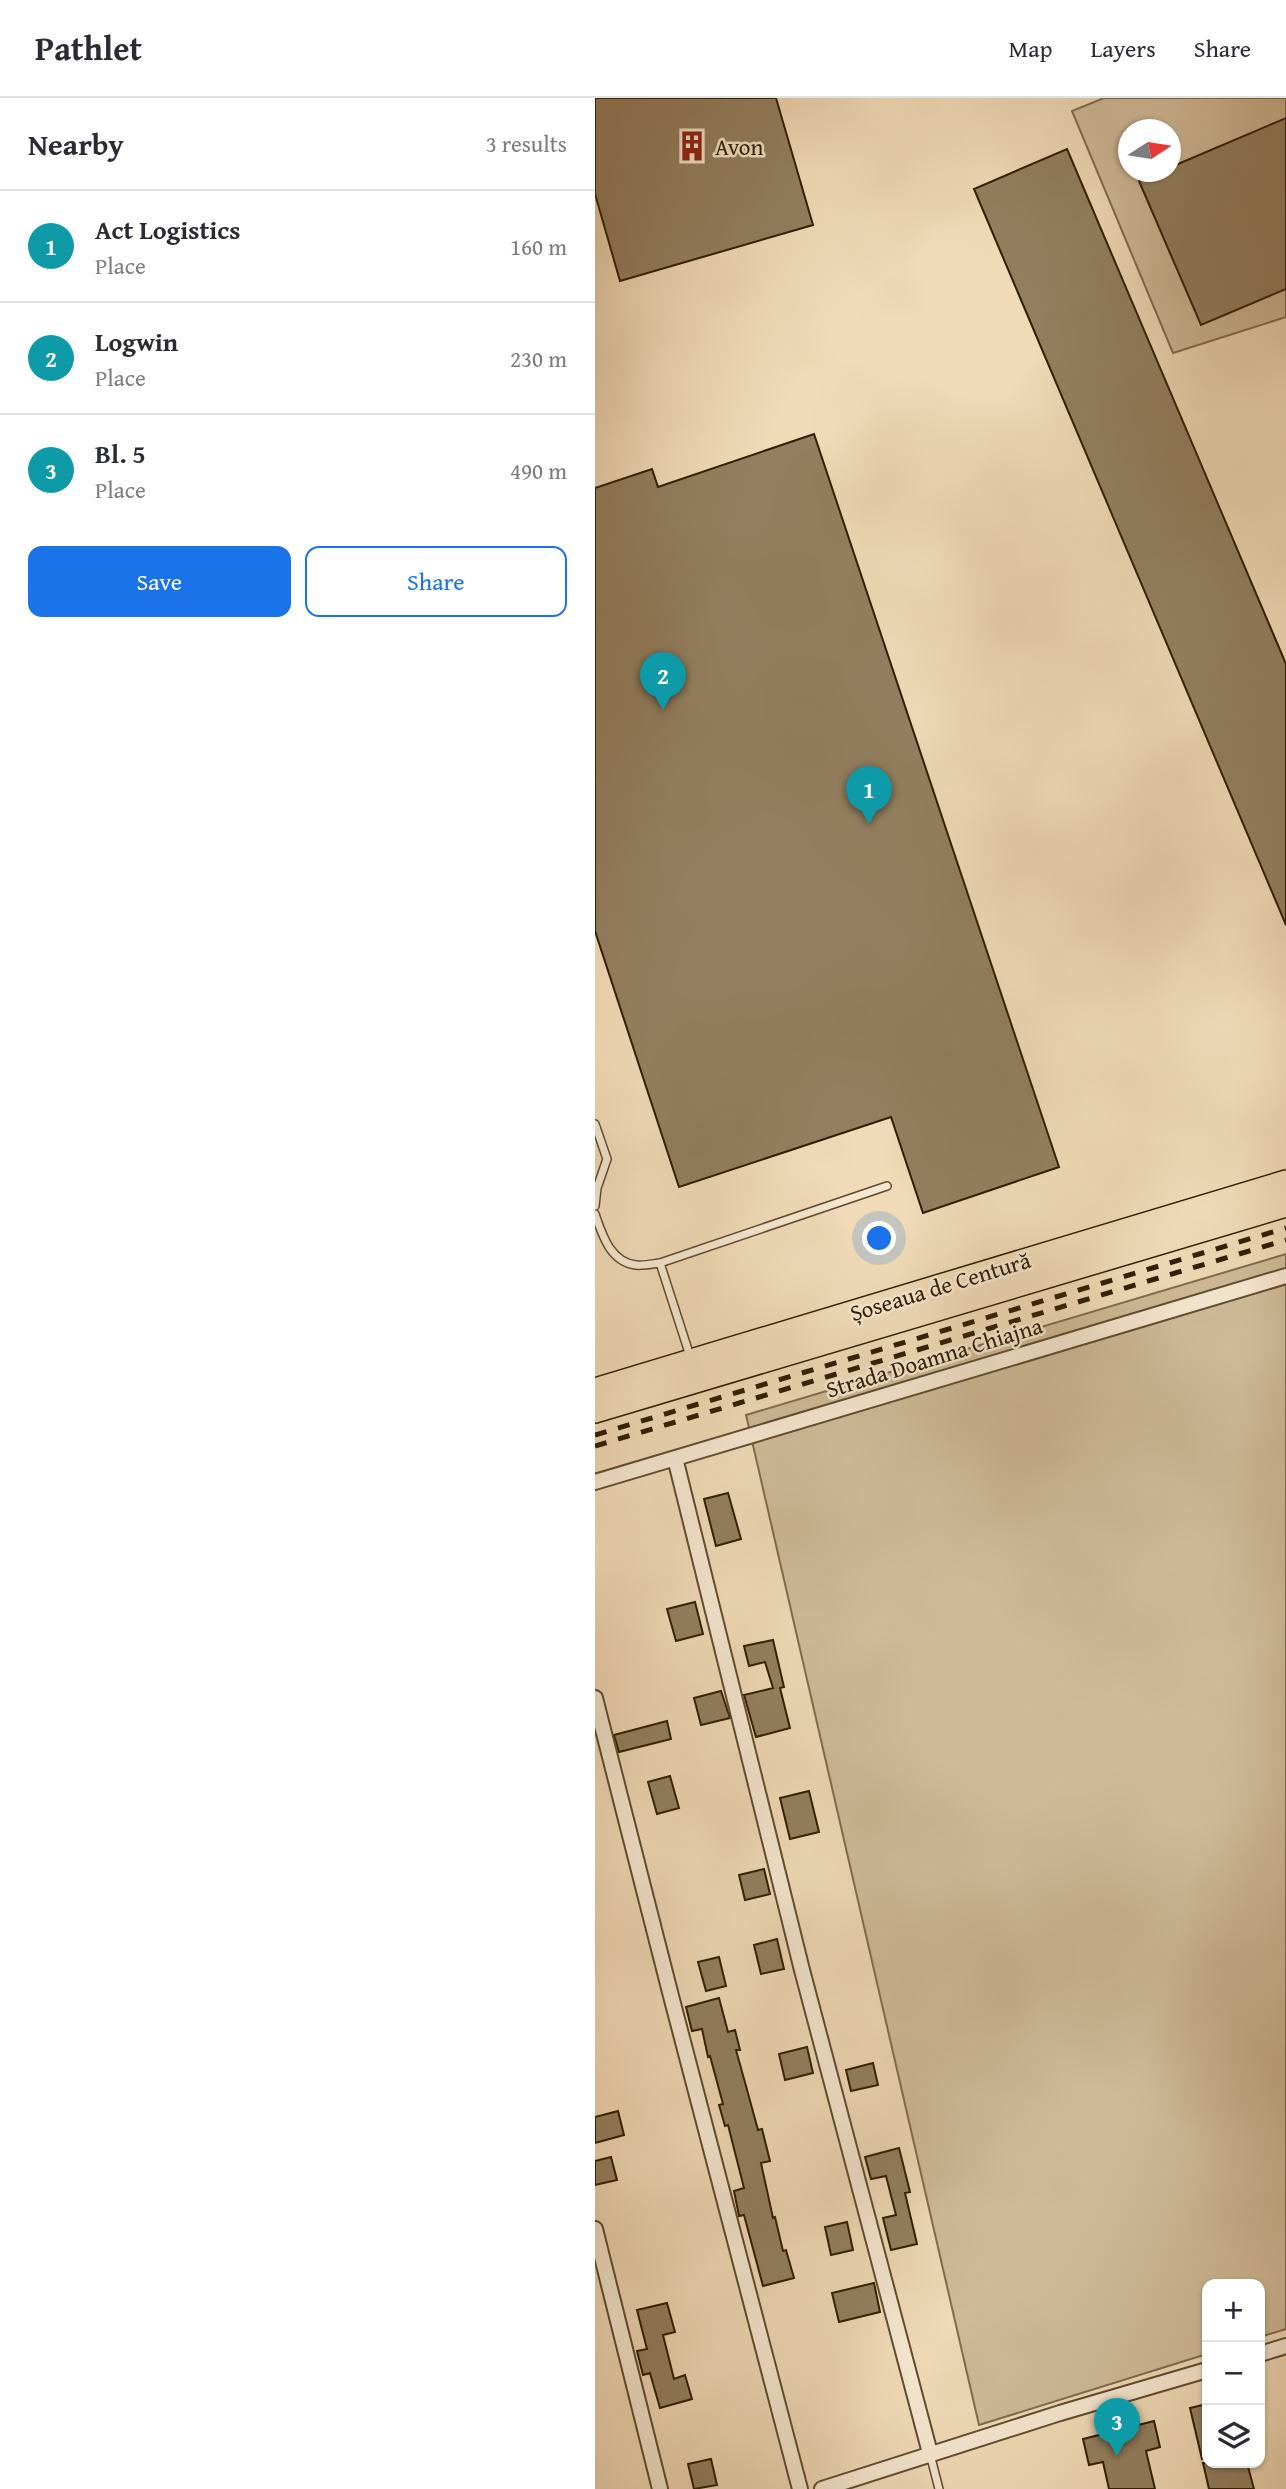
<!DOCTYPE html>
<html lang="en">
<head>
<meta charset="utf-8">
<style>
  :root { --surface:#fff; --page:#f7f7f7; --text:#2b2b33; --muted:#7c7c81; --line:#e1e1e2; --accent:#1a73e8 }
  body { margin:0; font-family:"Gentium Book Plus",serif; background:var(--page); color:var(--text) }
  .controls { position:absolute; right:21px; bottom:21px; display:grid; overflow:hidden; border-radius:14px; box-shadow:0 2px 5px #0004 }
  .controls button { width:63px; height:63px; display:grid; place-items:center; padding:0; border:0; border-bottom:2px solid var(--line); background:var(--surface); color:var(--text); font:35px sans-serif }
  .compass { position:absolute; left:523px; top:21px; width:63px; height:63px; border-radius:50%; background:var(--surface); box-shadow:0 2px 5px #0004; rotate:78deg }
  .you { position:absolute; left:285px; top:1141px; width:24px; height:24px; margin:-18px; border:5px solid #fff; border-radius:50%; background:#1a73e8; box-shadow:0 0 0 10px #1a73e833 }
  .badge { display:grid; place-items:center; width:46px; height:46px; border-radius:50%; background:var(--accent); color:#fff; font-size:23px; font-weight:700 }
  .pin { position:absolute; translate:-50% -58px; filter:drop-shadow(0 2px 4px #0008) }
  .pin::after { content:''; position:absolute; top:37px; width:24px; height:21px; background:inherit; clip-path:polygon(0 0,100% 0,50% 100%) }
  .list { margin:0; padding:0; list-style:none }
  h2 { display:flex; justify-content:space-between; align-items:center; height:91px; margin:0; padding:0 28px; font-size:30px }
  h2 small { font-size:23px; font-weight:400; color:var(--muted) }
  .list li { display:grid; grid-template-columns:46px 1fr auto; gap:21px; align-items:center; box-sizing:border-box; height:112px; padding:0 28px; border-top:2px solid var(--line) }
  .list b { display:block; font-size:26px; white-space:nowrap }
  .list p { margin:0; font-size:23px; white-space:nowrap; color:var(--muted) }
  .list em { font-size:23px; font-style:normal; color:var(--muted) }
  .actions { display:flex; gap:14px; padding:21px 28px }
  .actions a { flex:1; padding:16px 0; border:2px solid var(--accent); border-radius:14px; text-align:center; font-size:24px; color:var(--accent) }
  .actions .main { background:var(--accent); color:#fff }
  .icon { flex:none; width:38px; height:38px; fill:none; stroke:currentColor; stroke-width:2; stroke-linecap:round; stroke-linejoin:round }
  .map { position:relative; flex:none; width:691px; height:2391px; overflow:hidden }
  header { display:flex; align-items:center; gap:42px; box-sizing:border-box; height:98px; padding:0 35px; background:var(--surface); border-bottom:2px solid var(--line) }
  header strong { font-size:33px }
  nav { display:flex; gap:38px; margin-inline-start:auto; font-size:24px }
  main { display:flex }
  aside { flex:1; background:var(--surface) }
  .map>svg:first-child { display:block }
  .green { fill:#cfba98; stroke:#7f6c4d; stroke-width:2; fill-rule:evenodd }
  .building { fill:#937f60; stroke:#2f1d02; stroke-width:2 }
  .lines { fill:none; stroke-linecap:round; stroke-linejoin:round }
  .service-casing { stroke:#5f4c2f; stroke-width:10 }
  .minor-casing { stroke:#5f4c2f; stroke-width:18 }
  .primary-casing { stroke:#2f1d02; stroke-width:26 }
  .service { stroke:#f5e7d0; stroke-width:7 }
  .minor { stroke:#f5e7d0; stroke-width:14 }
  .primary { stroke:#f0dab7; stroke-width:23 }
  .rail { stroke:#2f1d02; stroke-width:5; stroke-dasharray:12 12; stroke-linecap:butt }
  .labels { text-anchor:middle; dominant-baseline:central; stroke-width:5; stroke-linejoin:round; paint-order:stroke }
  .poi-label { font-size:23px; fill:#2f1d02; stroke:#f5e7d0; text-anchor:start }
  .street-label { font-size:23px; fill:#2f1d02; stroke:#f5e7d0 }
</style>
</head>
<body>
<header>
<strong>Pathlet</strong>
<nav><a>Map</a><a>Layers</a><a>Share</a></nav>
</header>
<main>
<aside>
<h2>Nearby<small>3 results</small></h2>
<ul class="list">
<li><span class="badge" style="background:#0f9aa8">1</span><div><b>Act Logistics</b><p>Place</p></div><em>160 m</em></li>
<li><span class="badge" style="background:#0f9aa8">2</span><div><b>Logwin</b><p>Place</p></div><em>230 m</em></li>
<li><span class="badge" style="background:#0f9aa8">3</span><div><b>Bl. 5</b><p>Place</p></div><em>490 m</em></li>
</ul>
<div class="actions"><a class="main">Save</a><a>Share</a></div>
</aside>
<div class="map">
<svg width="691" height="2391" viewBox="0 0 691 2391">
  <rect width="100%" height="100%" fill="#f0dab7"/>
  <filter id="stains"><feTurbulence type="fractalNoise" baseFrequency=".00286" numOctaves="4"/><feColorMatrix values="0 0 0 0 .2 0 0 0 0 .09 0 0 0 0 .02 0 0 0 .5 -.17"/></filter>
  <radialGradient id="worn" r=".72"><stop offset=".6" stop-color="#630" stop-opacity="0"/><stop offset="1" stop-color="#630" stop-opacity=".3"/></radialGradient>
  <path class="green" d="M509,0H691V219L578,255L477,13ZM534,32H576V74H534Z
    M691,1156V2231L665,2239V2186H612V2256L384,2327L151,1317Z"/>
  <path class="building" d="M0,0H181L218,127L25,183L0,96Z
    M691,20V191L606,227L544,83L566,74H576V69Z
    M472,51L691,566V827L379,91Z
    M219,336L464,1069L328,1115L296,1019L84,1089L0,833V390L57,371L63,389Z
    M133,1395L146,1441L121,1448L109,1401Z
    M100,1504L108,1536L81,1543L72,1511Z
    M178,1542L189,1589L185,1590L195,1630L161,1639L149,1597L178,1590L170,1564L154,1568L149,1548Z
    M126,1593L135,1620L106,1627L99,1600Z
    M72,1623L76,1641L24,1654L19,1637Z
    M75,1678L84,1710L62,1716L53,1684Z
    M214,1693L224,1734L195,1741L185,1700Z
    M169,1771L175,1796L150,1802L144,1777Z
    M182,1841L189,1871L166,1876L159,1847Z
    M124,1859L131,1888L111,1893L103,1864Z
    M124,1900L133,1934L140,1932L145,1952H141L151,1988L163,2032L167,2031L175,2063L166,2065L178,2120L180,2119L188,2153L191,2152L199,2180L168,2188L149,2117L144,2118L139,2093L149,2090L133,2027L130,2028L124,2007L128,2006L115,1958L113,1959L107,1931L97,1933L91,1909Z
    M212,1949L218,1975L190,1982L184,1956Z
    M278,1965L283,1987L256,1993L251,1972Z
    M23,2013L29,2037L0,2045V2019Z
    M304,2050L315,2094L310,2095L322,2146L296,2152L288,2120L301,2117L291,2078L276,2081L270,2059Z
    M16,2059L22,2082L0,2087V2063Z
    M252,2124L258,2152L236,2157L230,2129Z
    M279,2185L285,2214L244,2224L237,2195Z
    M72,2205L80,2234L68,2237L79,2281L90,2277L97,2301L65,2310L55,2275L48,2277L42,2253L52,2251L42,2212Z
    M612,2306V2360L607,2361L595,2310Z
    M559,2323L565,2349L551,2353L560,2391H514L508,2364L494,2367L488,2341Z
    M116,2361L122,2387L99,2391L93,2366Z
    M608,2365H652L659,2391H614Z"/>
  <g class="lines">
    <g class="service-casing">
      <path id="service" d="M0,1026L12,1061L2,1090L0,1108
        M0,1116C7,1136 15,1164 41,1167C48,1168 57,1166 65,1165L292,1088
        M65,1165L96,1261
        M335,2356L344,2391"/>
    </g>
    <g class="minor-casing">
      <path id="minor" d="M80,1360L207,1872L335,2355
        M0,1384L691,1178
        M0,1600L76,1898L205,2391
        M0,2131L65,2391
        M665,2256L691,2248
        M227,2391L465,2315L612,2272"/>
    </g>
    <g class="primary-casing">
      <path id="primary" d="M0,1292L691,1084
        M0,1313L691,1107"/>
    </g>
    <use href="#service" class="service"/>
    <use href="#minor" class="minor"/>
    <use href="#primary" class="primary"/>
    <path class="rail" d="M0,1337L691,1130
      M0,1348L691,1142"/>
  </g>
  <defs>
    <g id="building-bare" transform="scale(2.415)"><path d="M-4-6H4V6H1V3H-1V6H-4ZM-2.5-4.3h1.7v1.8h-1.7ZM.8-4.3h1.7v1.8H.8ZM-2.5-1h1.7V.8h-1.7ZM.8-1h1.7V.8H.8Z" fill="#8f2418" stroke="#f5e7d0" stroke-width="2.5" paint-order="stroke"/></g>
  </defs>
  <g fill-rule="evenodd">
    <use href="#building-bare" x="97" y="48"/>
  </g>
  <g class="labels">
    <g class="poi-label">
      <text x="120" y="48">Avon</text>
    </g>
    <g class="street-label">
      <text transform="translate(345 1188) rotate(-17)">Șoseaua de Centură</text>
      <text transform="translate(339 1259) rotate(-17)">Strada Doamna Chiajna</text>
    </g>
  </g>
  <rect width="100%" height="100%" filter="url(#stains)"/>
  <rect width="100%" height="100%" fill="url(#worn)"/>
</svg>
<div class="controls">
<button>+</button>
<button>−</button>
<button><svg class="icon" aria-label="layers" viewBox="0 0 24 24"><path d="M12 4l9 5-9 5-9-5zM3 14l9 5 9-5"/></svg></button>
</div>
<svg class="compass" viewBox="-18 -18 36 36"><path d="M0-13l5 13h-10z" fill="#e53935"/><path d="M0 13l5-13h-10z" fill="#7c7c81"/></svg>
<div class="you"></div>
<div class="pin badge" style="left:274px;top:726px;background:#0f9aa8">1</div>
<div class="pin badge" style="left:68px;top:612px;background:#0f9aa8">2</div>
<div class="pin badge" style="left:522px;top:2358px;background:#0f9aa8">3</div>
</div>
</main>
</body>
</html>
